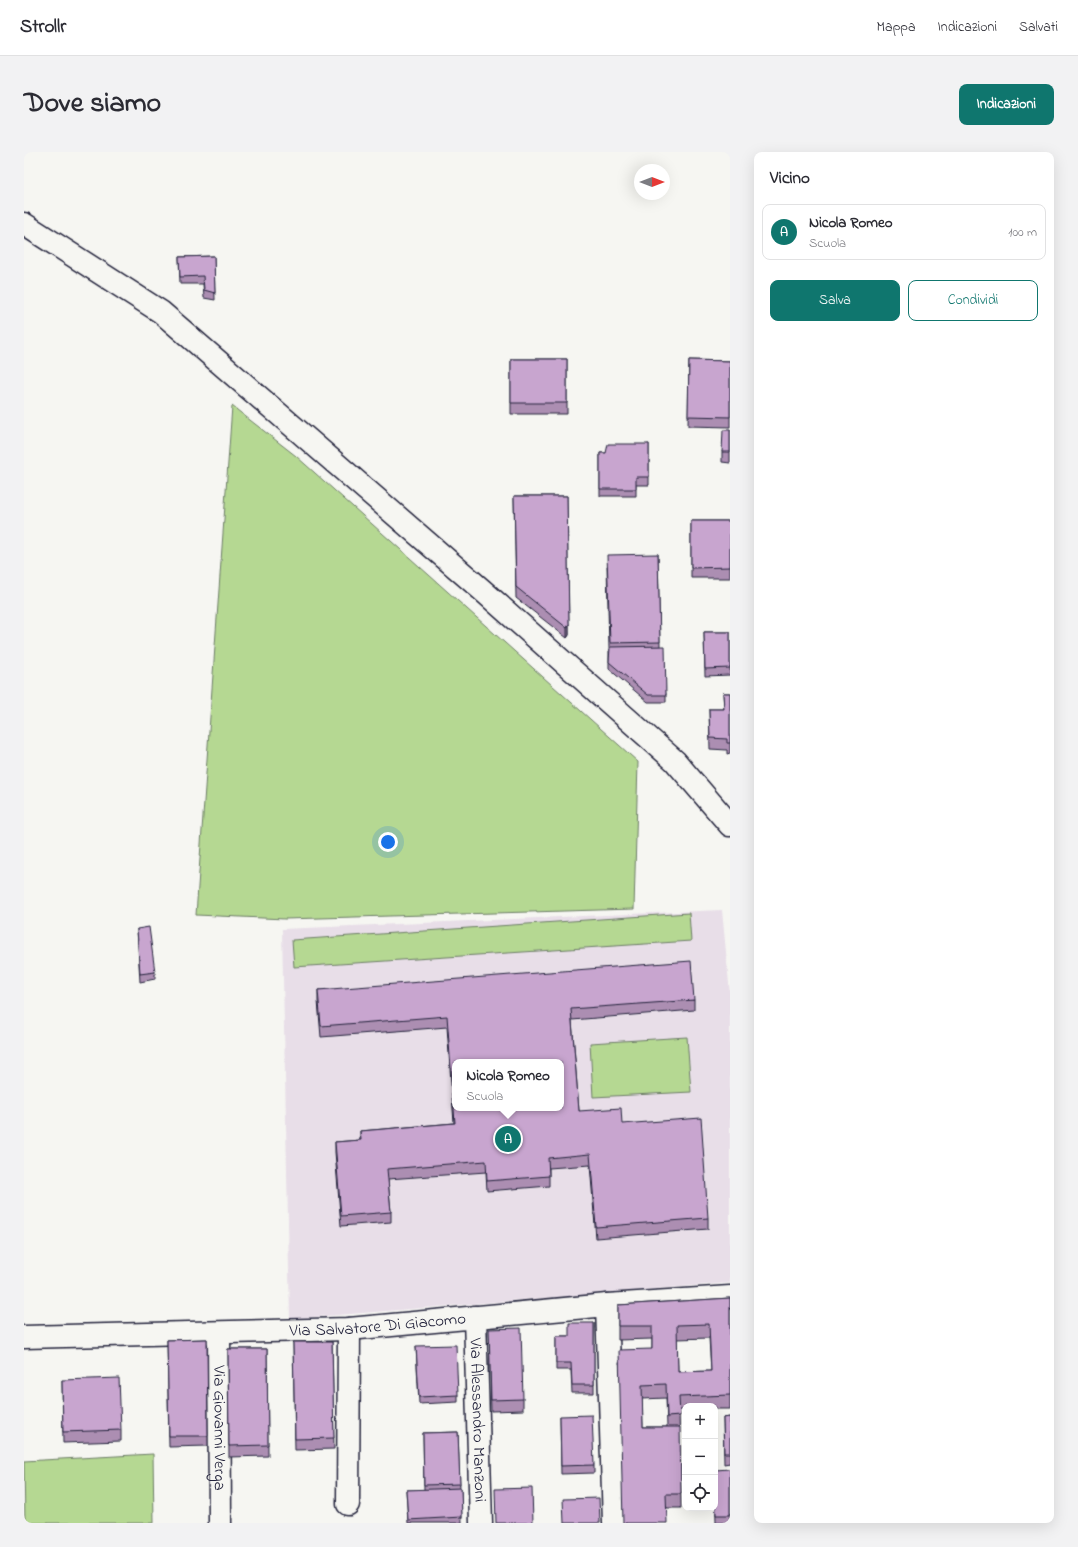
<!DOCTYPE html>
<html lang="it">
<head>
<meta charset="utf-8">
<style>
  :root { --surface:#fff; --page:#f2f2f3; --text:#2b2b33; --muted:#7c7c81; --line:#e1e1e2; --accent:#0f766e }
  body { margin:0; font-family:"Indie Flower",sans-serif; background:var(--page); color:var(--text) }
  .controls { position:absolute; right:12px; bottom:12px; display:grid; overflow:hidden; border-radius:8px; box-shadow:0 4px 16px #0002 }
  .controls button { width:36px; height:36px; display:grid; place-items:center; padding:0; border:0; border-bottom:1px solid var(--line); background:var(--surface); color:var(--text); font:20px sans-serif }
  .compass { position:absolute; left:610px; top:12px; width:36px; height:36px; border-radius:50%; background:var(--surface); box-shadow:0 4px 16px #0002; rotate:90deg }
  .you { position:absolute; left:364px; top:690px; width:14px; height:14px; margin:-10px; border:3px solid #fff; border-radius:50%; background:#1a73e8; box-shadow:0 0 0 6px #1a73e833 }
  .badge { display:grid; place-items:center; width:26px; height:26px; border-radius:50%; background:var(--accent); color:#fff; font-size:13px; font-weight:700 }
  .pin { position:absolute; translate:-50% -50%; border:2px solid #fff; box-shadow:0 1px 4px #0006 }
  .popup { position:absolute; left:428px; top:907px; width:112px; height:52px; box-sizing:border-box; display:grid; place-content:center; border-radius:8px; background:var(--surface); filter:drop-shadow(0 1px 3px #0005); font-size:13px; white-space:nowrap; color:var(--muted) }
  .popup b { font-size:15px; color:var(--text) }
  .popup::after { content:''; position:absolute; left:50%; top:100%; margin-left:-8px; border:8px solid transparent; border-top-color:var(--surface) }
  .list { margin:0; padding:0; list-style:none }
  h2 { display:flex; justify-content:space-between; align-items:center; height:52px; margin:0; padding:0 16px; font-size:17px }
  h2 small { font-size:13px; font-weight:400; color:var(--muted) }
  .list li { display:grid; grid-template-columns:26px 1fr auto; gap:12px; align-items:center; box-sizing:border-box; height:56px; margin:0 8px 8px; padding:0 8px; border:1px solid var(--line); border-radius:8px }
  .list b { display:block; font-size:15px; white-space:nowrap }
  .list p { margin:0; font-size:13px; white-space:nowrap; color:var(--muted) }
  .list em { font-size:13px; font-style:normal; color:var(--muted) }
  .actions { display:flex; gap:8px; padding:12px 16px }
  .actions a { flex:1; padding:9px 0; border:1px solid var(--accent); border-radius:8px; text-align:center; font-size:14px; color:var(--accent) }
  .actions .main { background:var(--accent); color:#fff }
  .icon { flex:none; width:22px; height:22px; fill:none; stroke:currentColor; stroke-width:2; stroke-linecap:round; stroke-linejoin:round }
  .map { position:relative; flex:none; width:706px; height:1371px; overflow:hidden; border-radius:8px }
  header { display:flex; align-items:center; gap:24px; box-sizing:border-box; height:56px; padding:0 20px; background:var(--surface); border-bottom:1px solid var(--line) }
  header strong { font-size:19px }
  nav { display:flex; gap:22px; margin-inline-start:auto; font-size:14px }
  .intro { display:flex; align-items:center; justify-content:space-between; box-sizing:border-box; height:96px; padding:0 24px }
  h1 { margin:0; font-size:28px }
  .button { padding:10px 18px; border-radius:8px; background:var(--accent); color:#fff; font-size:14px; font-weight:700 }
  main { display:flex; gap:24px; padding:0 24px }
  aside { flex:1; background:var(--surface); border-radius:8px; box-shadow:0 4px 16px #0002 }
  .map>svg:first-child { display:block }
  .built { fill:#e8dee8; fill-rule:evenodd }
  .green { fill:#b5d892; stroke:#6c7d66 }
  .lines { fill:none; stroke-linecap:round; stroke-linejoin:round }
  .minor-casing { stroke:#22223b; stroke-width:25 }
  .minor { stroke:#f6f6f2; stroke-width:22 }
  .wall { fill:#ac8eb2; stroke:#22223b; fill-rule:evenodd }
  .shaded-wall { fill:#8c7491; stroke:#22223b }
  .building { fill:#c8a5cf; stroke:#22223b; fill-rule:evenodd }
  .labels { text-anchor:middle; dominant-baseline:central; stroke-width:3; stroke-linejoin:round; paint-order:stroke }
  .street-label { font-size:17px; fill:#22223b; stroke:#f6f6f2 }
</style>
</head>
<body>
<header>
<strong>Strollr</strong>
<nav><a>Mappa</a><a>Indicazioni</a><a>Salvati</a></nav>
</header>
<div class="intro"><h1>Dove siamo</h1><a class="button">Indicazioni</a></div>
<main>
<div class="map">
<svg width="706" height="1371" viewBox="0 0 706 1371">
  <rect width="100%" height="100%" fill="#f6f6f2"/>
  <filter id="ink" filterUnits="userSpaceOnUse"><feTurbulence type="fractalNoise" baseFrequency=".025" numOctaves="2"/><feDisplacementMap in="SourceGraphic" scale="8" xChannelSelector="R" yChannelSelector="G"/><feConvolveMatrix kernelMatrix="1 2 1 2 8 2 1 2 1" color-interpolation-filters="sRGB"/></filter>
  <g filter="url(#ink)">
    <path class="built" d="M698,758L706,842V1131L266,1167L258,777ZM431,910H537V956H431Z"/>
    <path class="green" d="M208,254L272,304L614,610L610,757L261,767L172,763Z
      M665,761L667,789L270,815L268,788Z
      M663,885L667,940L569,945L566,891Z
      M129,1302L130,1371H1L0,1309Z"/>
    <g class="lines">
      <g class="minor-casing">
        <g id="minor">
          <path d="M0,72L137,160L458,438L651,609L706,673"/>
          <path d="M583,1153L590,1371"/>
          <path id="s1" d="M451,1165L457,1371"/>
          <path id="s2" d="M195,1181L196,1371"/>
          <path id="s3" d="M0,1185L325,1177L583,1153L706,1145"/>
          <path d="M324,1352L325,1177"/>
        </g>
      </g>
      <use href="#minor" class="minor"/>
    </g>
    <path class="wall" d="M190,104L191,148L180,146L179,132H156L155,105Z
      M487,207H543V262H487Z
      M665,208L706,209V275L664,274Z
      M706,278V311L698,310V300Z
      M625,292V333H612V344H576V301H582Z
      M490,344H543L545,483L543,486L492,446Z
      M667,369H706V426H667Z
      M634,402L636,494L642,543V550H624L585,517V497L583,414Z
      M680,480H706V523L681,524Z
      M699,541H706V601L703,602V598L686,597L685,557H700Z
      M113,777L131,820V827L116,830Z
      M294,838L670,848V858L548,868L555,959L598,972L684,1066V1077L572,1086L566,1013L525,1016V1034L463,1039L462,1020L364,1027L367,1060V1070L317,1074L311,1000V990L336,988V979L430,971L423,875L297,885L294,849Z
      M706,1146V1257H691V1254H661V1258H655L657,1356H643L595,1211L628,1197V1187L594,1188V1153ZM685,1186L687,1219L654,1220L653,1187ZM642,1246L643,1275H619L618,1247Z
      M570,1171V1241H548L547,1218H532V1184H545Z
      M465,1177L499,1247V1258L467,1259Z
      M183,1187L184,1294L145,1295L143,1188Z
      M269,1190H308L310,1297L271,1298Z
      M392,1194L434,1243V1250L395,1252Z
      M204,1197H243L244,1304L205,1305Z
      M38,1228L97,1278V1289L39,1291Z
      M536,1264L570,1313V1321L537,1322Z
      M706,1265V1311L700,1312L699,1266Z
      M434,1280L436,1336H437L438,1371H384L382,1338H400L399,1281Z
      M706,1317V1371H692L691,1328Z"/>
    <path class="shaded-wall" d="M545,472V483L543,486V476Z"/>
    <path class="building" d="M190,104L191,141L180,138L179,124L156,125L155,105Z
      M487,207H543V251H487Z
      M665,208L706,209V265L664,264Z
      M699,278H706V300H698Z
      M584,292H625V325H612V337H576V301H582Z
      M490,344H543L545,472L543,476L492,435Z
      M667,369H706V415L667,416Z
      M634,402L636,490L586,491L583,403Z
      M680,480H706V516L681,517Z
      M641,494L642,543H624L585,510L586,495Z
      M699,541H706V591H703V587L686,586L685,557H700Z
      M125,775L131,820L116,822L113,777Z
      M667,809L670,848L547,857L555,959L597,956L598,972L677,966L684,1066L572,1075L566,1002L524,1006L525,1024L463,1029L462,1009L363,1017L367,1060L317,1064L311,990L337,988L336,979L431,971L423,864L297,874L294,838ZM431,910H537V956H431Z
      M706,1146V1243L655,1245L656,1264L643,1265L642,1232L618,1233L619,1275H656L657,1342H642L643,1371H599L595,1198L628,1197V1174H594V1153ZM685,1172L687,1219L654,1220L653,1173Z
      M545,1171H570V1233H548L547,1211H532V1184H545Z
      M497,1176L499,1247L467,1248L465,1177Z
      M183,1187L184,1284H145L143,1188Z
      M269,1190H308L310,1286L271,1287Z
      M432,1193L434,1243L395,1245L392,1194Z
      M204,1197H243L244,1293L205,1294Z
      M95,1226L97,1278L39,1280L38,1228Z
      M568,1263L570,1313L537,1314L536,1264Z
      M706,1265V1301H700L699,1266Z
      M434,1280L436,1332L400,1333L399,1281Z
      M706,1317V1363H692L691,1318Z
      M437,1336L438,1365L384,1368L382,1338Z
      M508,1336L509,1371H472L471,1337Z
      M575,1346L576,1371H540L539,1347Z"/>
  </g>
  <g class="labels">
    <g class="street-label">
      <text stroke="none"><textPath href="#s3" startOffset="354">Via Salvatore Di Giacomo</textPath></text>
      <text stroke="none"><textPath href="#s1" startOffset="103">Via Alessandro Manzoni</textPath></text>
      <text stroke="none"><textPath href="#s2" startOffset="95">Via Giovanni Verga</textPath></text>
    </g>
  </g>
</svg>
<div class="controls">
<button>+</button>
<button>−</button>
<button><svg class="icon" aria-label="locate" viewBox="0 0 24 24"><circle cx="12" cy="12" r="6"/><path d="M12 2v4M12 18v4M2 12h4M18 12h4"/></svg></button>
</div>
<svg class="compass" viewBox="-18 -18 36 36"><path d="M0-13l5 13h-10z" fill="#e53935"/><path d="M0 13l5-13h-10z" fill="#7c7c81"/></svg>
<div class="you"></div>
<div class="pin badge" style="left:484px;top:987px">A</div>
<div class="popup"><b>Nicola Romeo</b>Scuola</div>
</div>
<aside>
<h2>Vicino<small></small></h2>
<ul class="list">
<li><span class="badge">A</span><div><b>Nicola Romeo</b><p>Scuola</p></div><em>100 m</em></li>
</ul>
<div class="actions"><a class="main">Salva</a><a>Condividi</a></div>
</aside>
</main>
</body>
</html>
